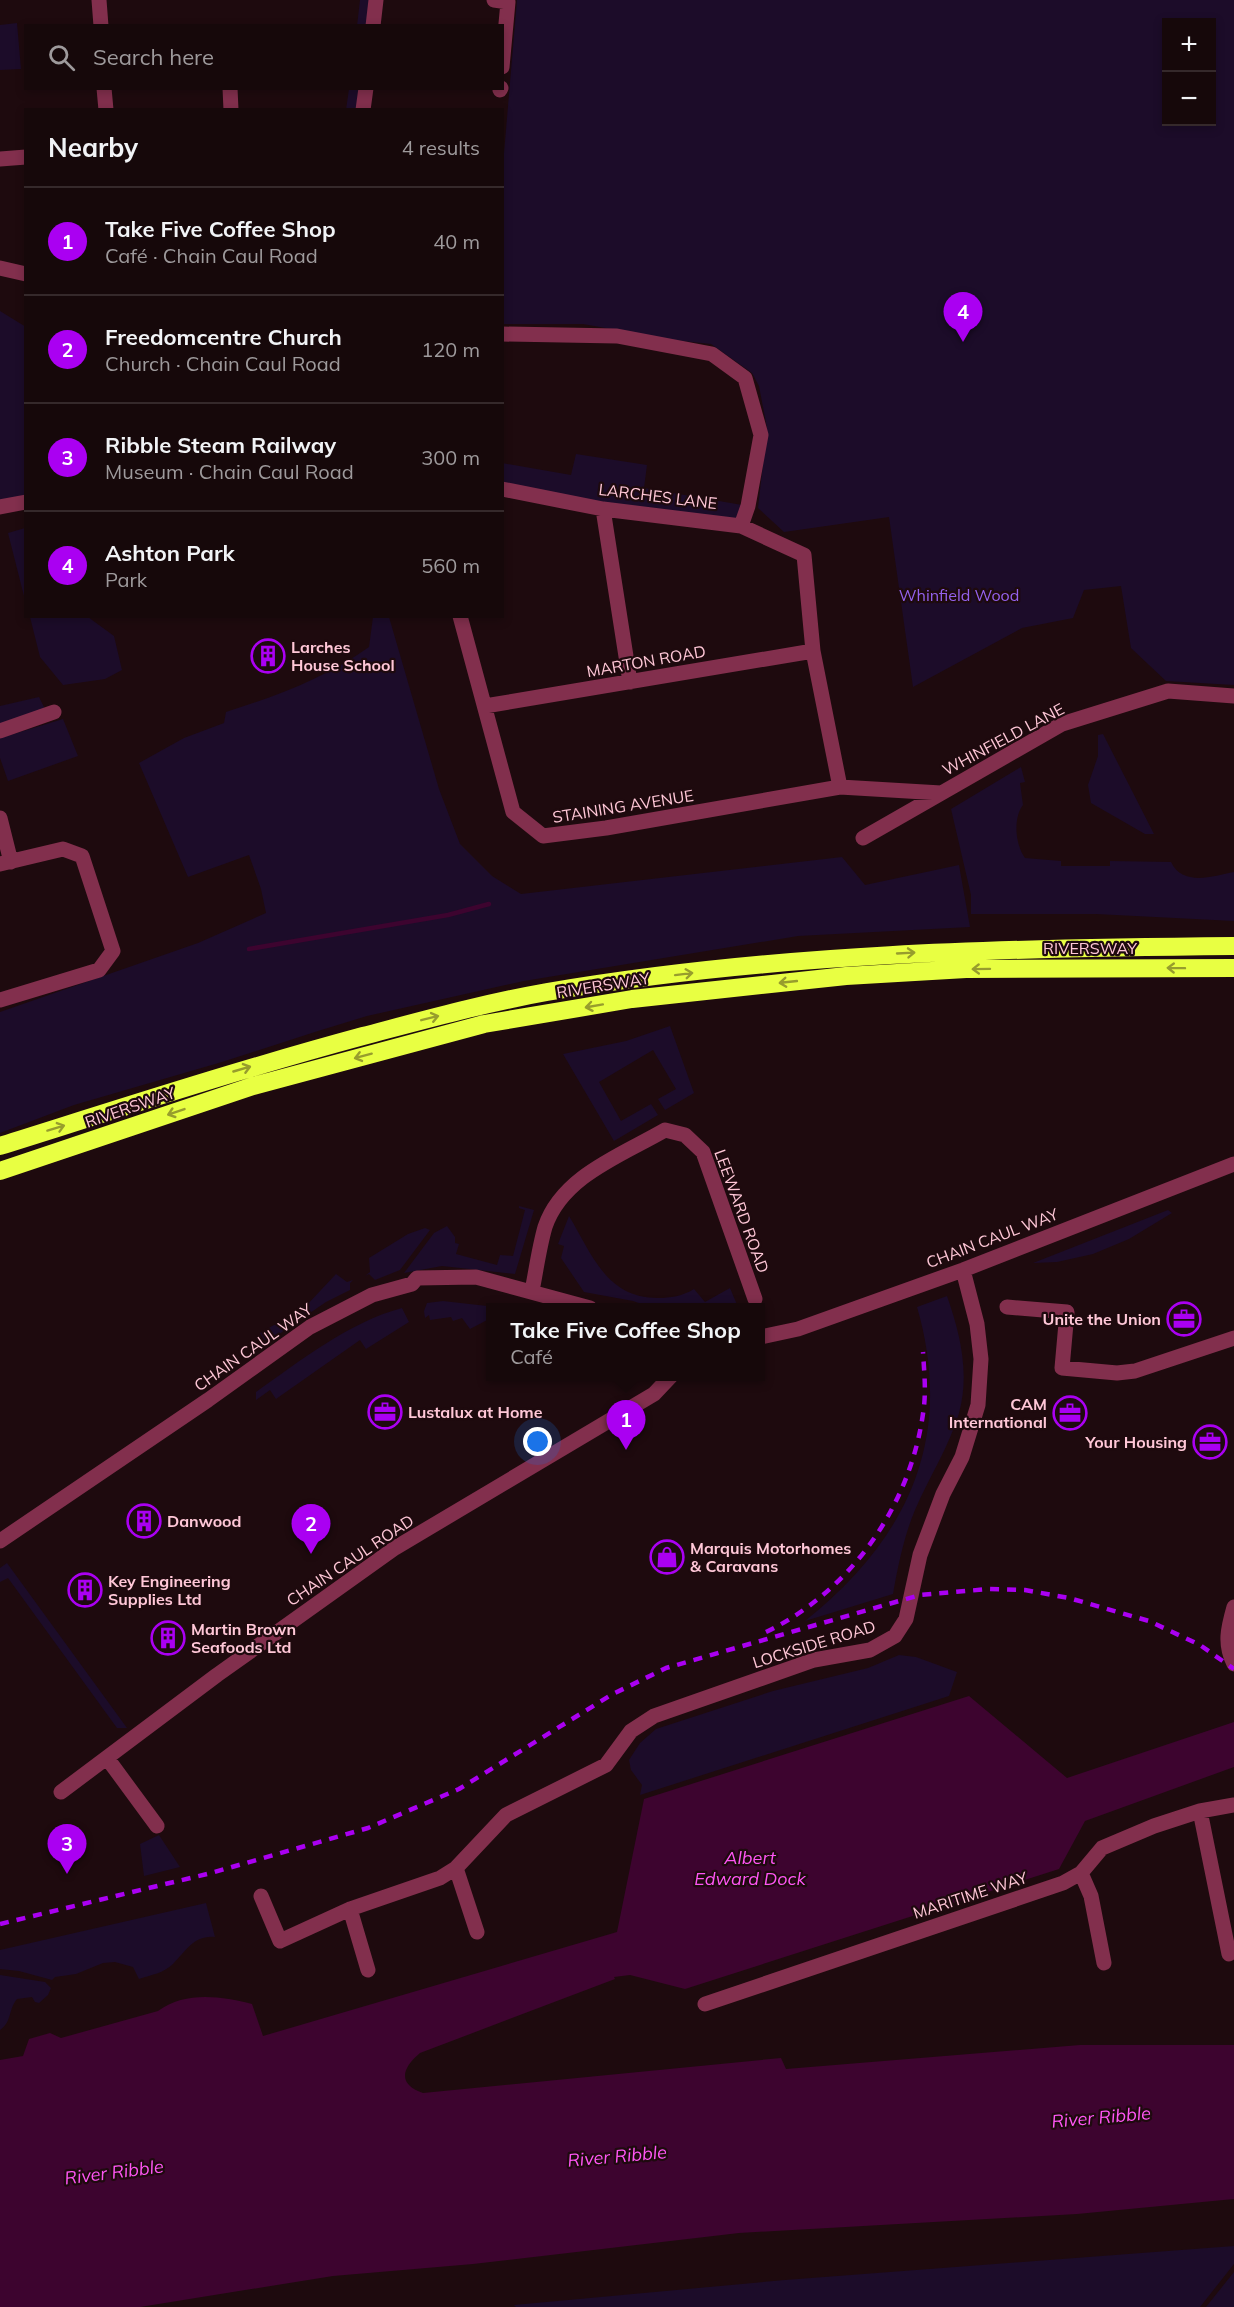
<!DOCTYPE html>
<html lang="en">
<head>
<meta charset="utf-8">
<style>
  :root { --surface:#16080a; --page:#231618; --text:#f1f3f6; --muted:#9e9a9c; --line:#35292b; --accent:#aa00f2 }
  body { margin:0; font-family:Mulish,sans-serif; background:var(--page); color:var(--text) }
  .controls { position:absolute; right:18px; top:18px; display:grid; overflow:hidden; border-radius:0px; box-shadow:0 3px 9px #0003 }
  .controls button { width:54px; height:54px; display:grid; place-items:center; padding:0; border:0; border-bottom:2px solid var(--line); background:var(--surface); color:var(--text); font:30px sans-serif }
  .you { position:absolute; left:538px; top:1442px; width:21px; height:21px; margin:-15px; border:4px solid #fff; border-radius:50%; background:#1a73e8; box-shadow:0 0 0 9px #1a73e833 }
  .badge { display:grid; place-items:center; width:39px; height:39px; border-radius:50%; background:var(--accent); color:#fff; font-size:20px; font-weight:700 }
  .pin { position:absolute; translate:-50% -50px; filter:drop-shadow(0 2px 3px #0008) }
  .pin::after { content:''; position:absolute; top:32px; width:21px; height:18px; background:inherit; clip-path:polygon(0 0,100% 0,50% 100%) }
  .popup { position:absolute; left:486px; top:1303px; width:279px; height:78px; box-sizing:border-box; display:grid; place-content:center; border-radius:0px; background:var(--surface); filter:drop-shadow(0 2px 4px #0005); font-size:20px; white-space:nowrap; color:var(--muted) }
  .popup b { font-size:22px; color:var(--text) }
  .popup::after { content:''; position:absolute; left:50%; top:100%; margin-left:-12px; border:12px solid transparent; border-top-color:var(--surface) }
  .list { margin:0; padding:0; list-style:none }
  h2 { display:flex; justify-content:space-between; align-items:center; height:78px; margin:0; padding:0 24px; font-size:26px }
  h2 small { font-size:20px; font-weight:400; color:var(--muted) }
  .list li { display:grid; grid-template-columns:39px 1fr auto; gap:18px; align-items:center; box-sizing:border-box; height:108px; padding:0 24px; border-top:2px solid var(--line) }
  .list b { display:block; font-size:22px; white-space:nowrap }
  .list p { margin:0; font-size:20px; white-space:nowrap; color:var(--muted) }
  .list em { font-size:20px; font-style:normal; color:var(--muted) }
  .icon { flex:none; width:33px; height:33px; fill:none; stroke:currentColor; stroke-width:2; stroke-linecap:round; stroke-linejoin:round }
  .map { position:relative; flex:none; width:1234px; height:2307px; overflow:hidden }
  .search { position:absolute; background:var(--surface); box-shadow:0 3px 9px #0003; left:24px; top:24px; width:480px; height:66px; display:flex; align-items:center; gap:15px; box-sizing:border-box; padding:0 21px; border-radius:0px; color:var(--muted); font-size:22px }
  .panel { position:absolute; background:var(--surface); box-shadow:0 3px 9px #0003; left:24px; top:108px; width:480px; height:510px; border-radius:0px }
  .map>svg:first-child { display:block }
  .green { fill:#1c0c29; fill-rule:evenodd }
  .water { fill:#3d042f }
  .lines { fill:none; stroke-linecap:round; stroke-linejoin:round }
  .stream { stroke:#3d042f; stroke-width:4.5 }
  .minor { stroke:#822f4d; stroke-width:15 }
  .highway { stroke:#e8ff42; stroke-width:18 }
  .rail { stroke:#aa00f2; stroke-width:4.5; stroke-dasharray:9 8; stroke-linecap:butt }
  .oneway { stroke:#979d2d }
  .labels { text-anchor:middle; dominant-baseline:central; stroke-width:4.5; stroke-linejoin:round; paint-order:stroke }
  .street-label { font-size:16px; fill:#ffc7d7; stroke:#1e0a0e }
  .park-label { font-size:16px; fill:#9462ee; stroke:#1e0a0e }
  .poi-label { font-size:16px; font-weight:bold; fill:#ffc7d7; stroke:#1e0a0e; text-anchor:start }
  .water-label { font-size:18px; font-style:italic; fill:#ff55f4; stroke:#1e0a0e }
</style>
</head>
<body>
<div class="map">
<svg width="1234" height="2307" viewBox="0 0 1234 2307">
  <rect width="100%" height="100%" fill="#1e0a0e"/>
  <path class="green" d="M360,0H375L372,25L357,26Z
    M517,0H1234V685L1166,681L1131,648L1121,586L1084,590L1073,618L1022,628L913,687L889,517L784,532L758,508L767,428L759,386L752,373L711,344L673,340L583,324H503V165ZM1166,22H1212V122H1166Z
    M17,23L21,69L0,70V25Z
    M349,89H365L363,109L346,110Z
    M0,311L26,327L25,496L0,501Z
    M576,454L647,465L644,488L748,506L741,526L503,489L502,463L571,475Z
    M25,528H26L25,600L8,533Z
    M30,617H88L114,636L122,670L105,679L63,685L40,657Z
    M373,617H389L439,789L460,844L492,876L521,894L842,857L865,885L959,865L970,927L798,936L524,981L367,1016L318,1031L222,1062L74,1105L0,1133V1012L198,943L266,913L261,889L249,855L188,877L139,763L184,738L224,723L226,712C276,696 326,678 369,647Z
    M39,697L45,709L0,724V706Z
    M63,719L78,756L8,781L0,758V738Z
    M1103,734L1154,834H1145L1091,803L1088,785L1098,756V735Z
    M1021,767L1025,782L1020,783L1023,805C1013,818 1015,844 1025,858L1061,861V866H1110V861L1171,862C1183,887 1213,876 1234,872V921L1096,914H971V895L951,809Z
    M670,1026L694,1093L665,1110L658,1099L676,1089L653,1050L599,1082L621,1121L651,1104L658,1115L614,1141L563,1054L626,1041Z
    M519,1206L534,1210L515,1274L442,1266L404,1273L434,1233L447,1226L455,1237V1243L459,1244L456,1254L497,1265L500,1255L513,1256L525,1210L519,1208Z
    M1168,1210L1172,1213L1129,1239L1093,1254L1057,1262L1033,1263Z
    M569,1216C592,1254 606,1298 658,1298C670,1298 683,1296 694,1289L705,1302L730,1288L738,1307H650L633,1301L584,1292L561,1258L564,1246L558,1244Z
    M425,1228L430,1230L400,1270L375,1280L369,1274L365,1276L370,1272L369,1258L408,1234Z
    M336,1274L347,1282L353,1280L350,1283V1290L326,1302L272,1339L264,1340L260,1333L274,1325L289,1324Z
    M947,1296C960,1333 970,1373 959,1413C949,1447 929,1477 915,1510C904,1536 898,1566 893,1594L805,1621C908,1539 955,1438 917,1307Z
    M443,1301L496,1307L491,1308V1318L470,1329L462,1318L453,1321L451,1317L430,1320L429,1315L425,1318L424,1311L427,1303Z
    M402,1308L409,1322L366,1349L360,1340L276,1399L270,1390L256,1400V1392C300,1361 349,1322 402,1308Z
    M7,1563L127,1728H117L8,1578L0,1582V1568Z
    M899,1655L916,1657L957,1672L949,1696L640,1795L642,1785L631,1770L629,1760L640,1743L656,1729L773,1691L868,1668Z
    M159,1835L180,1867L144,1876L140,1844Z
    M206,1903L215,1937C194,1935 186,1951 173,1964C164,1973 151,1975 139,1979L133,1967L115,1962L103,1963L76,1974L55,1977L52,1980L19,1971L0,1969V1950Z
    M0,1975L45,1982L51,1988L48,1995L39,2003L35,2002L32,1997L17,1999C8,2010 12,2022 0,2030Z
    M1234,2246V2264L1200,2307H516L514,2305L785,2280Z
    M1234,2272V2307H1206Z"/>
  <path class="water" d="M969,1696L1067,1778L1234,1722V1767L1085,1821L1059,1869L685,1989L630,1975L614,1977L615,1979L420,2053C402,2068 397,2084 423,2093L781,2058L786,2069L1080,2045H1234V2199L1077,2214L739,2233L473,2264L333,2276L140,2307H0V2060L23,2056L29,2039L50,2033L61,2038L158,2011C185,1991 221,1996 252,2004L263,2036L617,1932L644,1799Z"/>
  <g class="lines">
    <path class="stream" d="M249,949L448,915L489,904"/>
    <path class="minor" d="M99,0L101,26
      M494,0L508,2L502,67
      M373,26L376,0
      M104,88L106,110
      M230,88L231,110
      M500,90L501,88
      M363,110L366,88
      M0,159L26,157
      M0,268L26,274
      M502,334L617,336L712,354L745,378L761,435L748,506L741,526
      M502,489L603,509L741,526L804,555L813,651L840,787L941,793
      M0,507L26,502
      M603,509L630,682
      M460,616L513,812L543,836L606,828L840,787
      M485,706L813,651
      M0,731L54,712
      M0,818L11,862
      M863,838L1062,724L1168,691L1234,696
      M0,864L63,849L82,856L113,951L99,970L0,1000
      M532,1291C536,1271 539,1248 545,1227C562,1176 622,1155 665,1130L685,1135L703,1152L755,1299
      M1007,1307L1067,1312L1062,1368L1117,1373L1135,1371L1234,1338
      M761,1337L798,1329L963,1270L1234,1164
      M0,1541L208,1400L310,1327L372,1295L412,1284L417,1278L476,1277L590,1308
      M1234,1607C1228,1628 1224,1644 1234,1664
      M107,1758L157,1826
      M61,1792L217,1675L395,1548L654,1394L671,1376
      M1200,1811L1229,1954
      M456,1868L477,1932
      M1081,1873L1091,1896L1104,1963
      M261,1896L280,1941L350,1909L440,1878L456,1868L506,1815L606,1765L631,1731L654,1716L814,1660L870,1650L895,1636L906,1619L920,1555L943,1494L962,1457L978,1405L981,1359L977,1324L963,1270
      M350,1909L368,1970
      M705,2004L1063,1883L1081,1873L1102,1848L1154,1826L1200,1811L1234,1805"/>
    <path class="highway" d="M0,1146C121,1108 241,1069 363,1036C424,1020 485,1003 547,992C775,953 1004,948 1234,946
      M0,1171L253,1086L484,1024L632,999L846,976L966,969L1234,968"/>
    <path class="rail" d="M766,1632C853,1590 913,1502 924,1406C926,1388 924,1370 923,1352
      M0,1924L211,1873L368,1828L459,1789L611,1695L666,1668L920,1595L989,1589L1025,1590L1069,1598L1149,1621L1200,1645L1234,1669"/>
  </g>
  <defs><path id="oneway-shaft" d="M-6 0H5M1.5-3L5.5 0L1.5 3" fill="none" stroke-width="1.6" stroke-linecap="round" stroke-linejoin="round" transform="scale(1.5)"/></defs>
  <g class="oneway">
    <use href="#oneway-shaft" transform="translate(906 953) rotate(-3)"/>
    <use href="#oneway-shaft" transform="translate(1176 968) rotate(-179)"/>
    <use href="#oneway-shaft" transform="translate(981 969) rotate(179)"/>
    <use href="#oneway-shaft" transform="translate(684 974) rotate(-7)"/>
    <use href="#oneway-shaft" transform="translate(788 982) rotate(174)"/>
    <use href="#oneway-shaft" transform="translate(594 1006) rotate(170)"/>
    <use href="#oneway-shaft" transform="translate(430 1018) rotate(-14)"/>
    <use href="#oneway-shaft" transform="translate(363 1056) rotate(165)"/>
    <use href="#oneway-shaft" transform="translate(242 1069) rotate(-16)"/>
    <use href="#oneway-shaft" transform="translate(176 1112) rotate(161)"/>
    <use href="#oneway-shaft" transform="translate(56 1128) rotate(-17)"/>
  </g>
  <defs>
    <g id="building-ring" transform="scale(1.725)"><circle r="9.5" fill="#1e0a0e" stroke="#aa00f2" stroke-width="1.5"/><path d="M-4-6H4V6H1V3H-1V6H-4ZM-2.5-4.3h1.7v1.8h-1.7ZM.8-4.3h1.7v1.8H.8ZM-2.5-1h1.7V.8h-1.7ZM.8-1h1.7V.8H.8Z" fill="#aa00f2"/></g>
    <g id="office-ring" transform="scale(1.725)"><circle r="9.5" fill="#1e0a0e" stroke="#aa00f2" stroke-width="1.5"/><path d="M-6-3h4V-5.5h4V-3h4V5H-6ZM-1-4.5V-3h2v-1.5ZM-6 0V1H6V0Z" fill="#aa00f2"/></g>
    <g id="shop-ring" transform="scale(1.725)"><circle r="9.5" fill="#1e0a0e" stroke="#aa00f2" stroke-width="1.5"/><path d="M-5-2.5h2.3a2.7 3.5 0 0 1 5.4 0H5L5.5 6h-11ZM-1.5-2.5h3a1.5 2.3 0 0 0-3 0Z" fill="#aa00f2"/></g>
  </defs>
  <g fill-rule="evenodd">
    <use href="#building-ring" x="268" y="656"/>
    <use href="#office-ring" x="1184" y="1319"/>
    <use href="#office-ring" x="385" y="1412"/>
    <use href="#office-ring" x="1070" y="1413"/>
    <use href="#office-ring" x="1210" y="1442"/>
    <use href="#building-ring" x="144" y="1521"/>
    <use href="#shop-ring" x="667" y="1557"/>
    <use href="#building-ring" x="85" y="1590"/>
    <use href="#building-ring" x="168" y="1638"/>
  </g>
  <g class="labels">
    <g class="street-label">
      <text transform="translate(658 496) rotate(7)">LARCHES LANE</text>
      <text transform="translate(646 661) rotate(-10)">MARTON ROAD</text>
      <text transform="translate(1003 739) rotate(-28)">WHINFIELD LANE</text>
      <text transform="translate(623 806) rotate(-9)">STAINING AVENUE</text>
      <text x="1090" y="948">RIVERSWAY</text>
      <text transform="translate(603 985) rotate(-9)">RIVERSWAY</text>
      <text transform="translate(130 1107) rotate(-19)">RIVERSWAY</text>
      <text transform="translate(742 1211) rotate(70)">LEEWARD ROAD</text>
      <text transform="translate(992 1238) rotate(-21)">CHAIN CAUL WAY</text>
      <text transform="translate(253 1347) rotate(-35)">CHAIN CAUL WAY</text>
      <text transform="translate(350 1560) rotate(-34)">CHAIN CAUL ROAD</text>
      <text transform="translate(814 1644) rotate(-17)">LOCKSIDE ROAD</text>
      <text transform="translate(970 1895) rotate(-18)">MARITIME WAY</text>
    </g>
    <g class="park-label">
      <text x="959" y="595">Whinfield Wood</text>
    </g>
    <g class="poi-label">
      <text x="291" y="647">Larches<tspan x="291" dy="18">House School</tspan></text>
      <text x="1161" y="1319" text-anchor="end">Unite the Union</text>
      <text x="1047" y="1404" text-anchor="end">CAM<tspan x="1047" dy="18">International</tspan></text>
      <text x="408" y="1412">Lustalux at Home</text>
      <text x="1187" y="1442" text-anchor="end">Your Housing</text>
      <text x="167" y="1521">Danwood</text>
      <text x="690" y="1548">Marquis Motorhomes<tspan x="690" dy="18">&amp; Caravans</tspan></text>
      <text x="108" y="1581">Key Engineering<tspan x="108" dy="18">Supplies Ltd</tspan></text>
      <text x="191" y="1629">Martin Brown<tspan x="191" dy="18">Seafoods Ltd</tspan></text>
    </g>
    <g class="water-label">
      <text x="750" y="1857">Albert<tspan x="750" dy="21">Edward Dock</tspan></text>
      <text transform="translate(1101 2117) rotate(-5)">River Ribble</text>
      <text transform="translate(617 2156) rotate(-5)">River Ribble</text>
      <text transform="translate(114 2172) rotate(-7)">River Ribble</text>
    </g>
  </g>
</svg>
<div class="controls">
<button>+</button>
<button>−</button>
</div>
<div class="you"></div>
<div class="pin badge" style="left:626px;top:1450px">1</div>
<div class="popup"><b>Take Five Coffee Shop</b>Café</div>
<div class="pin badge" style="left:311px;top:1554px">2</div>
<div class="pin badge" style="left:67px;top:1874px">3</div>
<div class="pin badge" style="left:963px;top:342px">4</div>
<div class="search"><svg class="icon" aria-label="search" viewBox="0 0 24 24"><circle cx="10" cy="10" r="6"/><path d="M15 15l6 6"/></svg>Search here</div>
<section class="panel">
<h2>Nearby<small>4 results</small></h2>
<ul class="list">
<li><span class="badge">1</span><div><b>Take Five Coffee Shop</b><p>Café · Chain Caul Road</p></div><em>40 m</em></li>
<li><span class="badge">2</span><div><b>Freedomcentre Church</b><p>Church · Chain Caul Road</p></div><em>120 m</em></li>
<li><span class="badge">3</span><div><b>Ribble Steam Railway</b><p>Museum · Chain Caul Road</p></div><em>300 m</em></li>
<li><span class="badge">4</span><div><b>Ashton Park</b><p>Park</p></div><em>560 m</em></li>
</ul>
</section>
</div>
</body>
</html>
